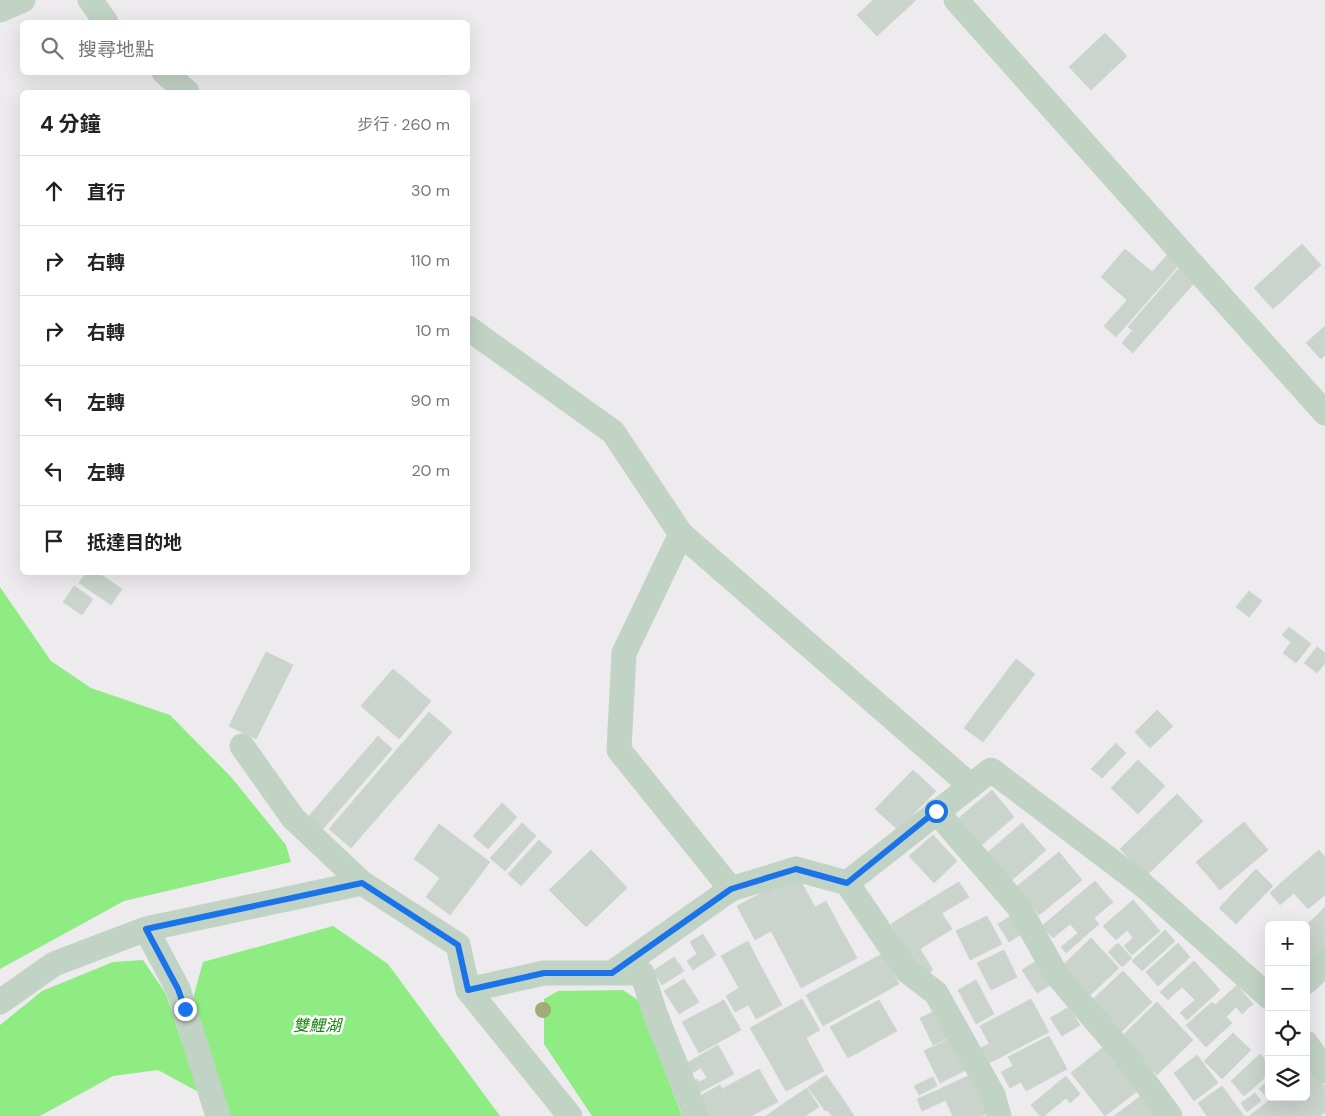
<!DOCTYPE html>
<html lang="zh-TW">
<head>
<meta charset="utf-8">
<style>
  :root { --surface:#fff; --page:#f6f6f6; --text:#222; --muted:#767676; --line:#e0e0e0 }
  body { margin:0; font-family:"DM Sans","Noto Sans TC",sans-serif; background:var(--page); color:var(--text) }
  .controls { position:absolute; right:15px; bottom:15px; display:grid; overflow:hidden; border-radius:8px; box-shadow:0 5px 20px #0002 }
  .controls button { width:45px; height:45px; display:grid; place-items:center; padding:0; border:0; border-bottom:1px solid var(--line); background:var(--surface); color:var(--text); font:25px sans-serif }
  .stop { position:absolute; width:15px; height:15px; margin:-11px; border:4px solid #1a73e8; border-radius:50%; background:#fff }
  .stop.end { background:#1a73e8; border-color:#fff; box-shadow:0 1px 5px #0008 }
  .list { margin:0; padding:0; list-style:none }
  h2 { display:flex; justify-content:space-between; align-items:center; height:65px; margin:0; padding:0 20px; font-size:21px }
  h2 small { font-size:16px; font-weight:400; color:var(--muted) }
  .list li { display:grid; grid-template-columns:32px 1fr auto; gap:15px; align-items:center; box-sizing:border-box; height:70px; padding:0 20px; border-top:1px solid var(--line) }
  .list b { display:block; font-size:19px; white-space:nowrap }
  .list em { font-size:16px; font-style:normal; color:var(--muted) }
  .icon { flex:none; width:28px; height:28px; fill:none; stroke:currentColor; stroke-width:2; stroke-linecap:round; stroke-linejoin:round }
  .map { position:relative; flex:none; width:1325px; height:1116px; overflow:hidden }
  .search { position:absolute; background:var(--surface); box-shadow:0 5px 20px #0002; left:20px; top:20px; width:450px; height:55px; display:flex; align-items:center; gap:12px; box-sizing:border-box; padding:0 18px; border-radius:8px; color:var(--muted); font-size:19px }
  .panel { position:absolute; background:var(--surface); box-shadow:0 5px 20px #0002; left:20px; top:90px; width:450px; height:485px; border-radius:8px }
  .map>svg:first-child { display:block }
  .water { fill:#8fec83 }
  .building { fill:#cad4cd; stroke:#cfd7d2 }
  .lines { fill:none; stroke-linecap:round; stroke-linejoin:round }
  .minor { stroke:#c1d3c4; stroke-width:25 }
  .tree { fill:#a3ac77 }
  .route { stroke:#1a73e8; stroke-width:6 }
  .labels { text-anchor:middle; dominant-baseline:central; stroke-width:5; stroke-linejoin:round; paint-order:stroke }
  .water-label { font-size:16px; font-style:italic; fill:#19870c; stroke:#fff }
</style>
</head>
<body>
<div class="map">
<svg width="1325" height="1116" viewBox="0 0 1325 1116">
  <rect width="100%" height="100%" fill="#edebee"/>
  <path class="water" d="M0,587L51,661L91,688L170,715L232,778L286,845L291,862L124,901L0,969Z
    M333,926L388,964L500,1116H224L204,1095L158,1070L113,1076L40,1116H0V1025L42,991L113,962L143,960L166,994L181,1040L202,1032L192,1002L203,962Z
    M623,990L638,1000L682,1116H592L544,1044V999L558,991Z"/>
  <path class="building" d="M873,0H916L877,36L857,15Z
    M1105,33L1127,56L1091,90L1069,67Z
    M1302,244L1321,265L1273,309L1254,288Z
    M1125,249L1152,272L1127,300L1101,277Z
    M1168,254L1180,264L1116,337L1104,326Z
    M1180,267L1196,281L1144,340L1128,327Z
    M1325,326V355L1321,359L1306,343Z
    M1132,331L1144,340L1133,353L1122,343Z
    M86,572H97L122,589L111,605L79,583Z
    M74,586L93,599L82,615L63,602Z
    M1249,591L1262,601L1249,617L1236,607Z
    M1289,627L1311,644L1304,653L1282,635Z
    M1291,642L1304,653L1296,663L1283,653Z
    M1317,647L1325,653V663L1317,673L1304,663Z
    M266,652L293,665L256,739L229,726Z
    M1016,659L1035,674L983,742L964,728Z
    M393,669L431,701L399,739L361,706Z
    M1157,710L1173,726L1150,748L1135,732Z
    M429,712L452,732L351,848L329,829Z
    M378,736L392,749L323,829L308,817Z
    M1116,743L1126,753L1102,778L1091,769Z
    M1138,760L1165,786L1138,814L1111,788Z
    M913,770L936,791L898,830L875,809Z
    M992,790L1014,817L978,848L955,821Z
    M1177,794L1203,821L1146,876L1120,849Z
    M502,803L517,817L488,849L473,836Z
    M1244,822L1268,850L1220,890L1196,862Z
    M522,823L536,836L505,871L490,858Z
    M1022,823L1046,850L1011,881L987,853Z
    M439,824L490,862L450,915L426,897L440,878L414,859Z
    M933,835L957,861L934,883L909,856Z
    M539,840L552,852L521,886L508,874Z
    M591,850L604,863L562,903L549,890Z
    M1319,850L1325,857V895L1308,909L1283,881Z
    M1059,852L1082,880L1039,915L1016,887Z
    M604,863L627,888L586,927L562,903Z
    M1256,869L1273,886L1236,924L1219,908Z
    M797,874L815,907L789,921L771,888Z
    M1095,881L1113,902L1094,918L1076,897Z
    M1283,881L1294,893L1280,905L1270,893Z
    M959,882L969,897L942,913L932,898Z
    M771,888L789,921L755,940L737,906Z
    M1076,897L1099,924L1066,953L1061,947L1078,933L1070,924L1053,938L1042,926Z
    M932,898L952,929L910,955L891,924Z
    M1133,900L1160,931L1132,955L1124,946L1133,938L1127,930L1116,940L1103,926Z
    M826,901L841,929L786,959L771,931Z
    M1325,907V926L1316,916Z
    M1017,912L1028,930L1009,942L998,924Z
    M987,916L1002,944L970,960L956,931Z
    M1316,916L1325,926V951L1306,968V925Z
    M841,929L857,958L801,988L786,959Z
    M1165,930L1175,941L1142,971L1132,961Z
    M703,934L716,955L693,970L687,961L697,954L690,942Z
    M1091,938L1119,968L1086,999L1058,970Z
    M748,941L765,974L739,988L721,956Z
    M1118,943L1132,958L1122,967L1108,952Z
    M1178,943L1190,957L1158,986L1146,972Z
    M920,949L933,970L923,976L910,955Z
    M1004,950L1017,977L991,990L977,963Z
    M882,954L899,984L823,1026L806,995Z
    M1044,956L1059,980L1037,993L1022,970Z
    M674,957L684,971L662,985L653,971Z
    M1194,961L1220,990L1187,1020L1180,1013L1195,1000L1182,987L1168,1000L1160,992Z
    M1123,971L1152,1002L1120,1033L1090,1002Z
    M765,974L782,1005L756,1019L739,988Z
    M684,979L699,1002L679,1014L664,991Z
    M976,980L994,1014L976,1024L958,990Z
    M1237,985L1253,1004L1242,1014L1236,1007L1226,1017L1215,1005Z
    M739,988L748,1005L735,1012L726,996Z
    M802,999L820,1030L768,1059L750,1028Z
    M1031,999L1049,1032L997,1059L980,1026Z
    M724,1000L741,1030L699,1053L682,1022Z
    M879,1000L897,1031L848,1058L830,1027Z
    M1157,1002L1193,1040L1157,1075L1121,1037Z
    M1212,1002L1232,1023L1206,1047L1186,1025Z
    M1069,1007L1080,1025L1062,1036L1050,1018Z
    M941,1008L954,1035L933,1045L920,1018Z
    M1233,1033L1251,1050L1222,1079L1204,1061Z
    M955,1036L970,1068L940,1083L924,1051Z
    M1049,1036L1067,1069L1026,1091L1021,1082L1010,1088L1001,1072L1013,1066L1008,1057Z
    M806,1038L824,1071L786,1091L768,1059Z
    M989,1044L997,1059L986,1064L978,1049Z
    M718,1045L734,1074L693,1096L687,1085L697,1079L699,1082L707,1078L701,1068L692,1073L687,1063Z
    M1106,1045L1140,1089L1105,1116L1071,1073Z
    M1260,1054L1269,1064V1074L1244,1096L1231,1081Z
    M1197,1055L1218,1083L1194,1101L1174,1073Z
    M759,1069L778,1102L751,1116H737L722,1089Z
    M1311,1069L1325,1087V1112L1320,1116H1316L1302,1097H1306V1072Z
    M976,1072L994,1110L981,1116H953L940,1089Z
    M826,1075L843,1099L825,1111L808,1087Z
    M1066,1076L1080,1094L1070,1103L1066,1098L1044,1116H1040L1031,1105Z
    M933,1077L937,1086L919,1095L914,1086Z
    M1269,1080V1095L1267,1097L1259,1089Z
    M720,1085L737,1116H703L694,1099Z
    M1222,1086L1244,1116H1207L1198,1103Z
    M807,1088L819,1107L805,1116H791L783,1104Z
    M940,1089L946,1100L922,1111L917,1099Z
    M1146,1092L1165,1116H1114Z
    M1255,1093L1261,1101L1247,1112L1241,1103Z
    M1273,1097H1302L1316,1116H1269L1261,1107Z
    M843,1099L854,1116H832L827,1110Z
    M783,1104L791,1116H766Z
    M1261,1107L1269,1116H1249Z"/>
  <g class="lines">
    <path class="minor" d="M90,0L106,22
      M956,0L1325,413
      M0,10L23,0
      M164,72L187,92
      M468,328L613,432L681,534L971,786
      M681,534L624,653L619,750L731,889
      M242,746L293,818L362,883
      M936,811L1018,906L1056,974L1125,1055L1170,1116
      M847,883L907,971L936,993L993,1095L999,1116
      M612,973L731,889L796,869L847,883L991,770L1143,885L1269,997
      M1306,982L1325,963
      M468,990L544,973H642L656,1016L696,1116
      M0,1002L54,964L146,929
      M1306,1043L1325,1071
      M218,1116L178,989L146,929L362,883L458,945L468,990L570,1116"/>
  </g>
  <circle class="tree" cx="543" cy="1010" r="8"/>
  <g class="lines">
    <path class="route" d="M185,1009L178,989L146,929L362,883L458,945L468,990L544,973H612L731,889L796,869L847,883L936,811"/>
  </g>
  <g class="labels">
    <g class="water-label">
      <text x="317" y="1025">雙鯉湖</text>
    </g>
  </g>
</svg>
<div class="controls">
<button>+</button>
<button>−</button>
<button><svg class="icon" aria-label="locate" viewBox="0 0 24 24"><circle cx="12" cy="12" r="6"/><path d="M12 2v4M12 18v4M2 12h4M18 12h4"/></svg></button>
<button><svg class="icon" aria-label="layers" viewBox="0 0 24 24"><path d="M12 4l9 5-9 5-9-5zM3 14l9 5 9-5"/></svg></button>
</div>
<div class="stop" style="left:936px;top:811px"></div>
<div class="stop end" style="left:185px;top:1009px"></div>
<div class="search"><svg class="icon" aria-label="search" viewBox="0 0 24 24"><circle cx="10" cy="10" r="6"/><path d="M15 15l6 6"/></svg>搜尋地點</div>
<section class="panel">
<h2>4 分鐘<small>步行 · 260 m</small></h2>
<ul class="list">
<li><svg class="icon" aria-label="ahead" viewBox="0 0 24 24"><path d="M12 20V5M6 11l6-6 6 6"/></svg><div><b>直行</b></div><em>30 m</em></li>
<li><svg class="icon" aria-label="right" viewBox="0 0 24 24"><path d="M7 20v-9h11M14 6l5 5-5 5"/></svg><div><b>右轉</b></div><em>110 m</em></li>
<li><svg class="icon" aria-label="right" viewBox="0 0 24 24"><path d="M7 20v-9h11M14 6l5 5-5 5"/></svg><div><b>右轉</b></div><em>10 m</em></li>
<li><svg class="icon" aria-label="left" viewBox="0 0 24 24"><path d="M17 20v-9H6M10 6l-5 5 5 5"/></svg><div><b>左轉</b></div><em>90 m</em></li>
<li><svg class="icon" aria-label="left" viewBox="0 0 24 24"><path d="M17 20v-9H6M10 6l-5 5 5 5"/></svg><div><b>左轉</b></div><em>20 m</em></li>
<li><svg class="icon" aria-label="arrive" viewBox="0 0 24 24"><path d="M6 21V4h12l-3 4 3 4H6"/></svg><div><b>抵達目的地</b></div></li>
</ul>
</section>
</div>
</body>
</html>
